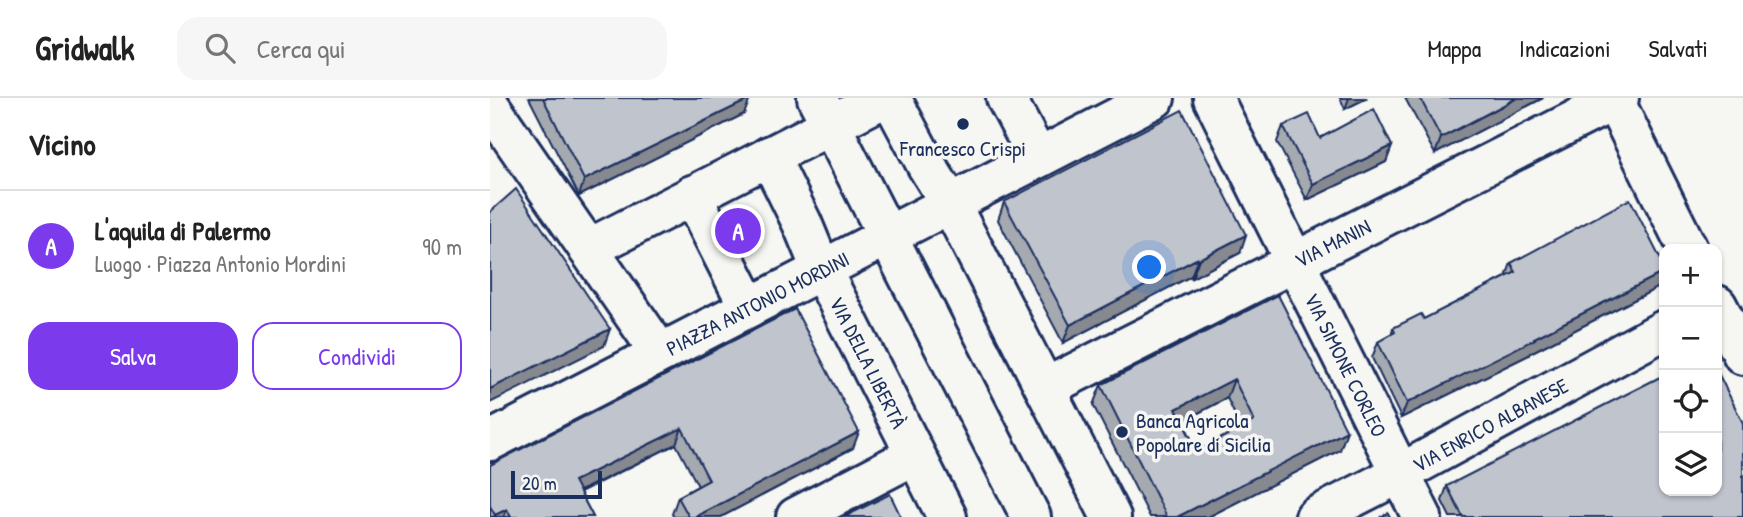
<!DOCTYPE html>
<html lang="it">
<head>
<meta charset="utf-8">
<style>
  :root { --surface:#fff; --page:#f6f6f6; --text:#222; --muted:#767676; --line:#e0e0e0; --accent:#7c3aed }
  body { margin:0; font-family:"Patrick Hand",sans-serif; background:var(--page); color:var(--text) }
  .controls { position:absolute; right:21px; bottom:21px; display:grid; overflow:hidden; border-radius:14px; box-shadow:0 2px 5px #0004 }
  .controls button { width:63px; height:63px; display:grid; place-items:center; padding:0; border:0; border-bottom:2px solid var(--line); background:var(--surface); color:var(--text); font:35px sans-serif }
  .scale { position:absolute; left:21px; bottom:18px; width:91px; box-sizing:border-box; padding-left:7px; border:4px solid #1b2f5e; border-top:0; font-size:19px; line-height:24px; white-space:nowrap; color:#1b2f5e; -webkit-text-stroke:5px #f6f6f2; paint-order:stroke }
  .you { position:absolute; left:660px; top:170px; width:24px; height:24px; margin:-18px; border:5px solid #fff; border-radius:50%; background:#1a73e8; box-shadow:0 0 0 10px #1a73e833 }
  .badge { display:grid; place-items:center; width:46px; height:46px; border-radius:50%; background:var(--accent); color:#fff; font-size:23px; font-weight:700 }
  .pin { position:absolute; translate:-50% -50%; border:4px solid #fff; box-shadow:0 2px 7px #0006 }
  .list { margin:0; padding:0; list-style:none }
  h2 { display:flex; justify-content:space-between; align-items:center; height:91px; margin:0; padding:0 28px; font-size:30px }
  h2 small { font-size:23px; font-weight:400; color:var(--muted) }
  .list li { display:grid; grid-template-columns:46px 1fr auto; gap:21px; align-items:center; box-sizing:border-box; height:112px; padding:0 28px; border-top:2px solid var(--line) }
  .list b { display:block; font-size:26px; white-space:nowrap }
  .list p { margin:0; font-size:23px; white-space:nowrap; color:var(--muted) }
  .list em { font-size:23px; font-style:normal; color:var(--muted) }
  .actions { display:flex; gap:14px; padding:21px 28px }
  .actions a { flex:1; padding:16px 0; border:2px solid var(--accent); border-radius:21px; text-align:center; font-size:24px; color:var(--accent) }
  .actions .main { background:var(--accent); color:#fff }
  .icon { flex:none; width:38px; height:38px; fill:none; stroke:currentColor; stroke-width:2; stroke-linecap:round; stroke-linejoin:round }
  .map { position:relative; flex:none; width:1253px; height:419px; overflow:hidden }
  header { display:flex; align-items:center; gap:42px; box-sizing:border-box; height:98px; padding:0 35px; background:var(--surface); border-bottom:2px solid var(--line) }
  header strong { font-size:33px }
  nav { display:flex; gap:38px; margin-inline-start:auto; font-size:24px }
  .search { width:490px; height:63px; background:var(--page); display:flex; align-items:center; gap:18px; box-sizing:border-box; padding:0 24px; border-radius:21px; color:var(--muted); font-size:26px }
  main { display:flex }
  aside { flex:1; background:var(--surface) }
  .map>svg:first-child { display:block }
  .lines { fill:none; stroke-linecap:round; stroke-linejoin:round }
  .minor-casing { stroke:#1b2f5e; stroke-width:44 }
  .minor { stroke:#f6f6f2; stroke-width:38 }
  .wall { fill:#a5a9b0; stroke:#1b2f5e; stroke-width:2; fill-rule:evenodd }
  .shaded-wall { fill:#868990; stroke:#1b2f5e; stroke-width:2 }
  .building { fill:#c0c4cd; stroke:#1b2f5e; stroke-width:2; fill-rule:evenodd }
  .poi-dot { fill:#1b2f5e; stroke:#f6f6f2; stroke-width:2.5 }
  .labels { text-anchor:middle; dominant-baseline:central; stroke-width:7; stroke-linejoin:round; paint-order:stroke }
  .poi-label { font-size:21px; fill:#1b2f5e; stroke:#f6f6f2 }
  .street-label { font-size:21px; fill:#1b2f5e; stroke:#f6f6f2 }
</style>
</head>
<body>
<header>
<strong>Gridwalk</strong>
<div class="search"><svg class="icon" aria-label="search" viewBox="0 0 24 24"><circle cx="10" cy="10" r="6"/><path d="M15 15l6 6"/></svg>Cerca qui</div>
<nav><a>Mappa</a><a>Indicazioni</a><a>Salvati</a></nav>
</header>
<main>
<aside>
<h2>Vicino<small></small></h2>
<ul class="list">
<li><span class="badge">A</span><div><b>L'aquila di Palermo</b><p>Luogo · Piazza Antonio Mordini</p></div><em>90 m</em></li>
</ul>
<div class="actions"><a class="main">Salva</a><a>Condividi</a></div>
</aside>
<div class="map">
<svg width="1253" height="419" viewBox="0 0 1253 419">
  <rect width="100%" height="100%" fill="#f6f6f2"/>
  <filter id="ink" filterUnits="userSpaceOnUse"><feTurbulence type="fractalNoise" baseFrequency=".0143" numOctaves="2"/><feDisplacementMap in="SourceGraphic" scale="14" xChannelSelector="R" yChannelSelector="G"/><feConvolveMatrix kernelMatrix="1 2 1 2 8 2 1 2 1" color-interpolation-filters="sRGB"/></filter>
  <g filter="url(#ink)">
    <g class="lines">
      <g class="minor-casing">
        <g id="minor">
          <path d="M327,0L541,419"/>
          <path d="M401,0L437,68L460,105L621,419"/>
          <path d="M516,0L548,60"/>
          <path id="s1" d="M723,0L932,419"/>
          <path d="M1123,0L1198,151"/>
          <path d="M0,8L170,255"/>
          <path id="s2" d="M279,58L312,125L331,171L350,208L457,419"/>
          <path d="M202,97L259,209"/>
          <path d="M98,151L394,0"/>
          <path d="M1227,207L1253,257"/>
          <path id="s3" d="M555,290L1129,0"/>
          <path id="s4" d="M0,343L665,0"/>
          <path d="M306,419L425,357"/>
          <path id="s5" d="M825,419L911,375L1174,232"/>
        </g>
      </g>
      <use href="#minor" class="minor"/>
    </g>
    <path class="wall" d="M39,0H259L254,16L89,98Z
      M850,0H877L855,11Z
      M915,0H1053L945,56Z
      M793,28L830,40L902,48L896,64L817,102L787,44Z
      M514,104L750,155L702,180L701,178L573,245L508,122Z
      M1021,165L1171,188L1040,255L1039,257L911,320L882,260L888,244L901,237L903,230L934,221L1016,179Z
      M788,197L850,352L718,419H660L603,307L611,287ZM737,300L751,330L707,353L693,323Z
      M305,211L363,350L231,419H184L182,416L188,399L208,388L186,346L90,394L103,419H0V367Z
      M957,388L1253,419H960L952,403Z"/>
    <path class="shaded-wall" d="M859,0H877L855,11Z
      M1027,0H1053L945,56L951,40Z
      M260,1L254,16L89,98L94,82Z
      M902,48L896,64L817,102L823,86Z
      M756,137L750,155L702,180L709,161Z
      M708,160L701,178L573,245L580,227Z
      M1174,174V179L1171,188L1040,255L1039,257L911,320L917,305Z
      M120,231L114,248L0,305V291Z
      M744,281L737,300L679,330L686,311Z
      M192,330L186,346L78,399L84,383Z
      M857,333L850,352L718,419H687Z
      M369,334L363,350L231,419H205Z
      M17,411L14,419H4L5,417Z"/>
    <path class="building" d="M53,0H259L260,1L94,82Z
      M930,0H1027L951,40Z
      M884,11L902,48L823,86L793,28L819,16L830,40Z
      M692,12L756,137L709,161L708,160L580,227L514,104Z
      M26,91L120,231L0,291V114Z
      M1140,101L1174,168V174L1044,240L1045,241L917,305L888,244L905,234L903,230L931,216L934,221L1026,174L1021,165Z
      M788,197L857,333L687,419H677L611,287ZM744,281L764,323L707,353L686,311Z
      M305,211L369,334L205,419H199L188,399L219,382L192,330L84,383L103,419H21L17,411L5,417L0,408V367Z
      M1227,273L1253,325V419H973L957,388L1109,310L1174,277V393H1227Z
      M400,396L411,419H354Z
      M898,415L900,419H890Z"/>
  </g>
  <g class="poi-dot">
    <circle cx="473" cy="26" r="7"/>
    <circle cx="632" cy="334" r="7"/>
  </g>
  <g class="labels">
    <g class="poi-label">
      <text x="473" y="50">Francesco Crispi</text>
      <text x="646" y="322" text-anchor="start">Banca Agricola<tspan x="646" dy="24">Popolare di Sicilia</tspan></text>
    </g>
    <g class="street-label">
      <text stroke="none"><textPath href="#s3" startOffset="322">VIA MANIN</textPath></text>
      <text stroke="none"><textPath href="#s4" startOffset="301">PIAZZA ANTONIO MORDINI</textPath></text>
      <text stroke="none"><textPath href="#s2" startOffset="229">VIA DELLA LIBERTÀ</textPath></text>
      <text stroke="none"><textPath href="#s1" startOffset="298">VIA SIMONE CORLEO</textPath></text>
      <text stroke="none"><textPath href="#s5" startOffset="198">VIA ENRICO ALBANESE</textPath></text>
    </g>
  </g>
</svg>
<div class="controls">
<button>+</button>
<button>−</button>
<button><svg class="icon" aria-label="locate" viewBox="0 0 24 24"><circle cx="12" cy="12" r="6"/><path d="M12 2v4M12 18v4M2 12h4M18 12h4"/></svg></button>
<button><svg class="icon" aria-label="layers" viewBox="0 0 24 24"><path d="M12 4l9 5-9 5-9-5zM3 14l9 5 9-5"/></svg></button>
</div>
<div class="scale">20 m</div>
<div class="you"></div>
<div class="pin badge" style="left:248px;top:133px">A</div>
</div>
</main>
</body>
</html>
